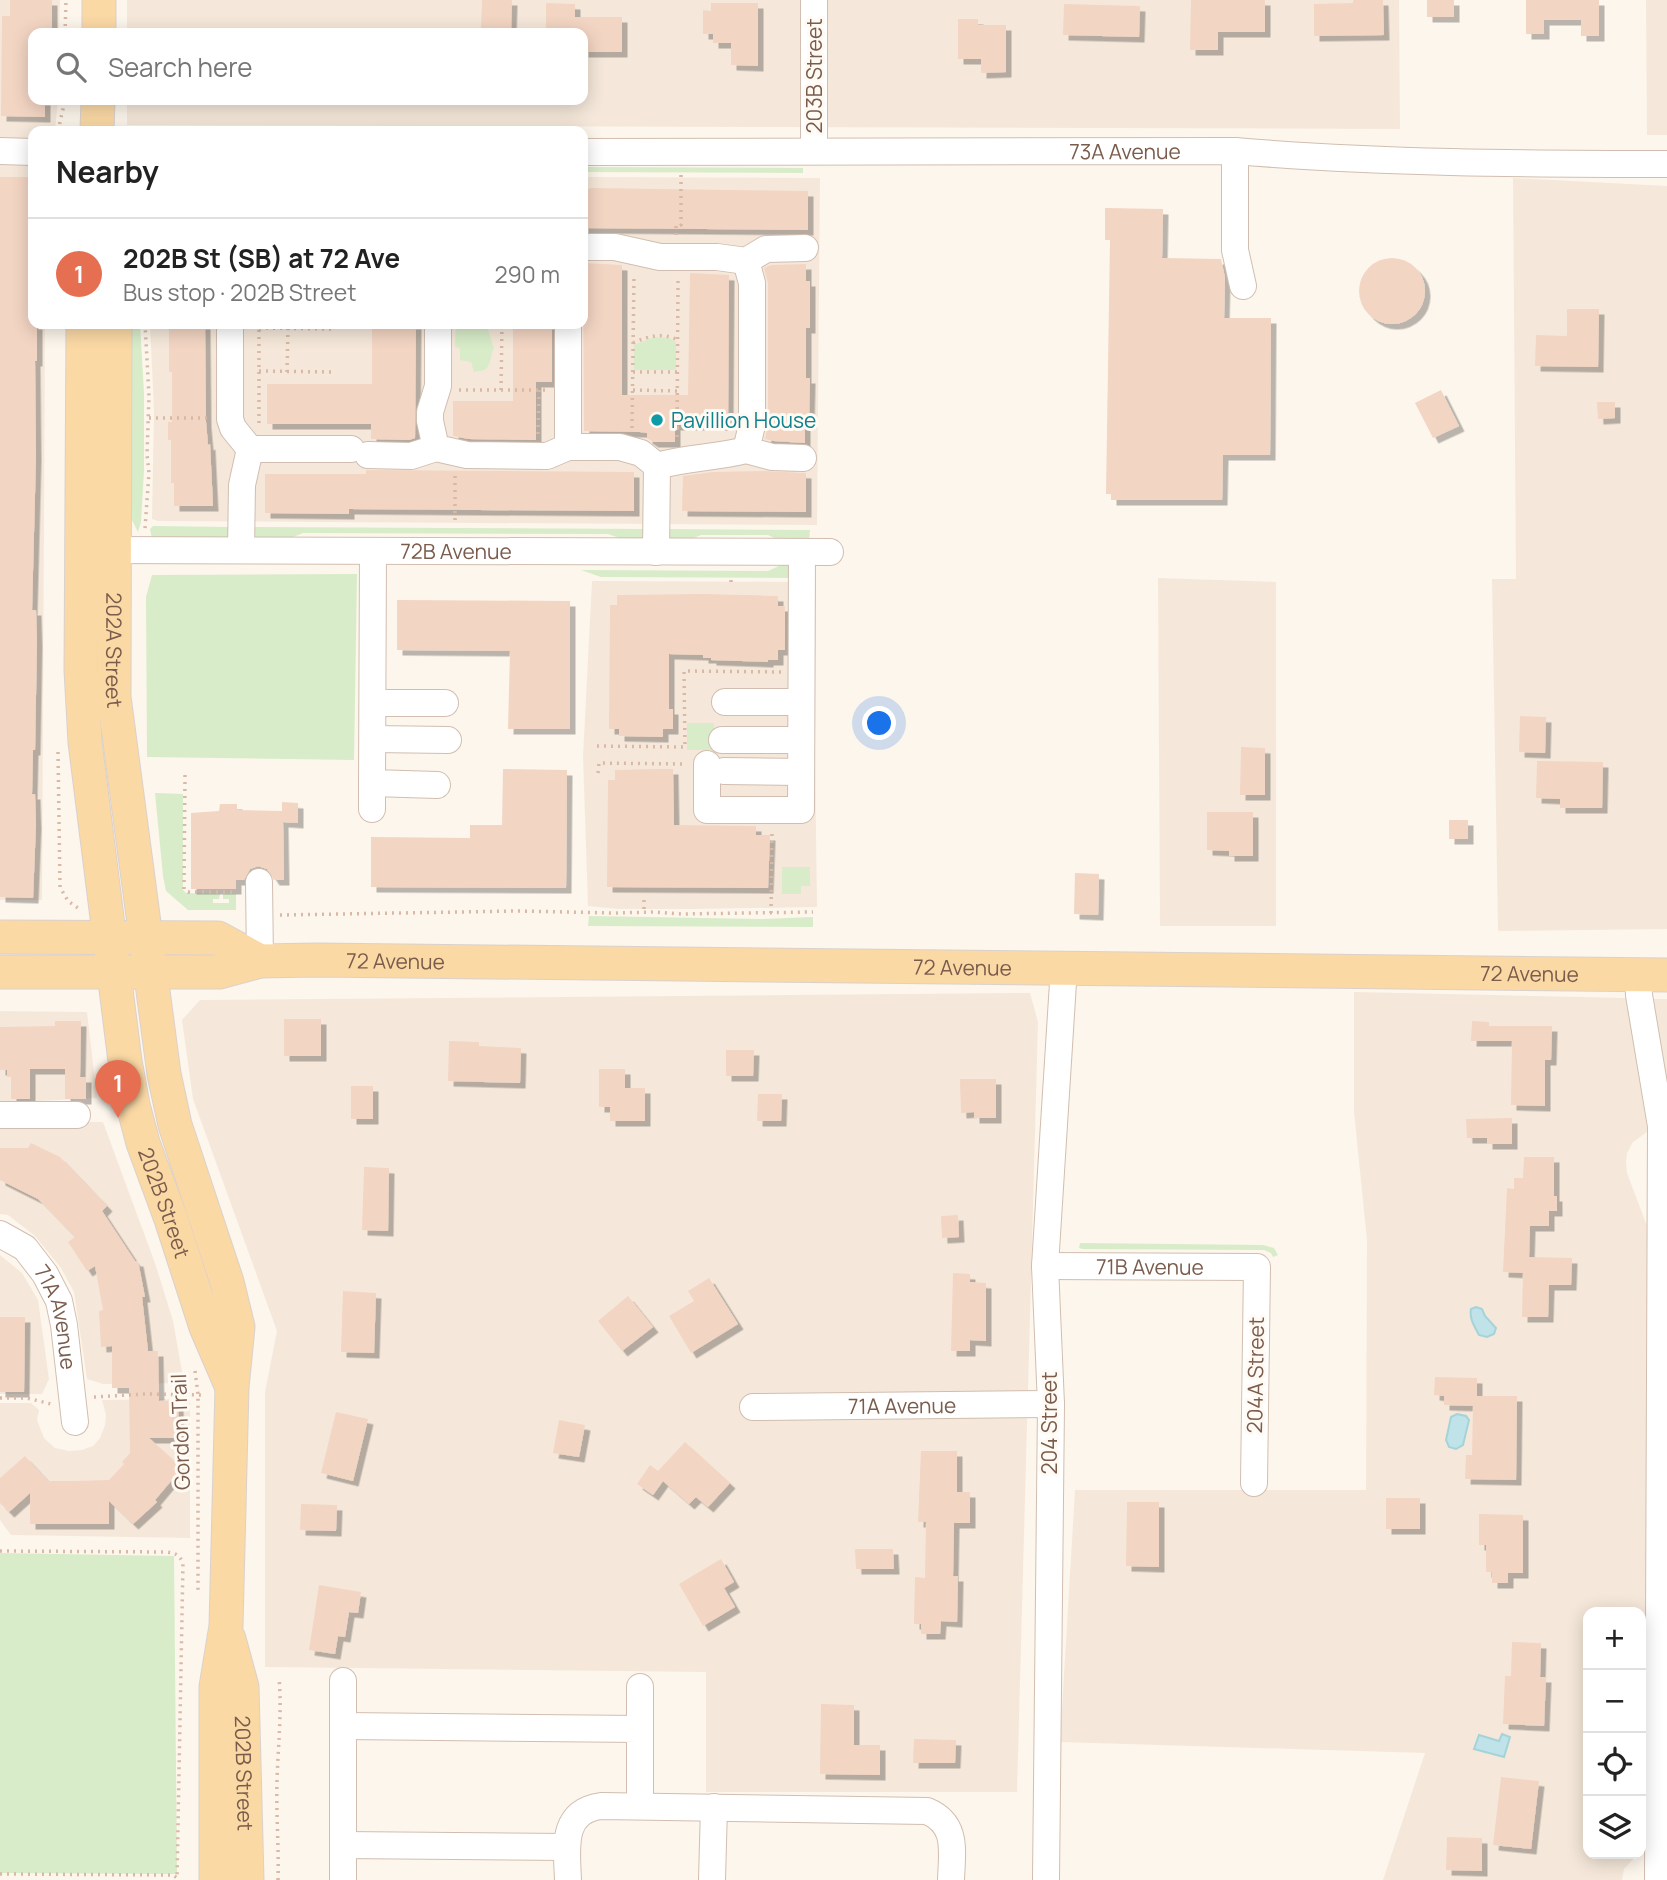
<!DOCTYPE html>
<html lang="en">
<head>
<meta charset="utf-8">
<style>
  :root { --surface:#fff; --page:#f2f2f2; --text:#222; --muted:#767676; --line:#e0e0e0; --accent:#e76f51 }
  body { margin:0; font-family:Manrope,sans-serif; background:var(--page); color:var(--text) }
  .controls { position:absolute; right:21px; bottom:21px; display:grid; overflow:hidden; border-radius:14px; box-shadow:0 4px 18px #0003 }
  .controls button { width:63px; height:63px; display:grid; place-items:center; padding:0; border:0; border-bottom:2px solid var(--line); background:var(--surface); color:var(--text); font:35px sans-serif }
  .you { position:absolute; left:880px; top:724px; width:24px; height:24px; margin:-18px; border:5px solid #fff; border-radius:50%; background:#1a73e8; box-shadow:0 0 0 10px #1a73e833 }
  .badge { display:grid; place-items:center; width:46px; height:46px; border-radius:50%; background:var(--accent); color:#fff; font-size:23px; font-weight:700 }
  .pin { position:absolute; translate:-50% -58px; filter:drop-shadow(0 2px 4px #0008) }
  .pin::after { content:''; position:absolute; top:37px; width:24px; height:21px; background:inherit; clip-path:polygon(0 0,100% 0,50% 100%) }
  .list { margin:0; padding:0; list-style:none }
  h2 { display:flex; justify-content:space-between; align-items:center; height:91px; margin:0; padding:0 28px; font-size:30px }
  h2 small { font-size:23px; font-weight:400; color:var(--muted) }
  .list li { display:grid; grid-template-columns:46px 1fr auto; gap:21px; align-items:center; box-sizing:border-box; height:112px; padding:0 28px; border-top:2px solid var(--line) }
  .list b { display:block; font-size:26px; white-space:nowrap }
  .list p { margin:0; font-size:23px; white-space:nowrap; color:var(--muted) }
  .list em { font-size:23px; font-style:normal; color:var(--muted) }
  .icon { flex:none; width:38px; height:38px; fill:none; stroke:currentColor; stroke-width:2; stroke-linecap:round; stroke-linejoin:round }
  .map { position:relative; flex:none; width:1667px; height:1880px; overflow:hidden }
  .search { position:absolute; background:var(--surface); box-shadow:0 4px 18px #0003; left:28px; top:28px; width:560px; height:77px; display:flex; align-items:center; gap:18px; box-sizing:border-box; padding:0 24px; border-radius:14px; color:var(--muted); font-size:26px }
  .panel { position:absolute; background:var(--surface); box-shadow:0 4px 18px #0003; left:28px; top:126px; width:560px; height:203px; border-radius:14px }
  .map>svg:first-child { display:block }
  .residential { fill:#f5e8da }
  .green { fill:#d8ecc9 }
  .water { fill:#bfe3e8; stroke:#a5d3da; stroke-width:2 }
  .building { fill:#f3d5c3; filter:url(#shadow) }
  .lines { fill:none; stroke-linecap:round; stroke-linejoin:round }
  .minor-casing { stroke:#d1beb0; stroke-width:28 }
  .major-casing { stroke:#dad1cd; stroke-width:35 }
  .path { stroke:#d9b8a5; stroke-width:3.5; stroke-dasharray:2 5; stroke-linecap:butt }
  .minor { stroke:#fff; stroke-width:26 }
  .major { stroke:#fbd9a5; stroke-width:33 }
  .culture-dot { fill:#0f9aa8; stroke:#fffaf3; stroke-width:2.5 }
  .labels { text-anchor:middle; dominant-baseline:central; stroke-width:6; stroke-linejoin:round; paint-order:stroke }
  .street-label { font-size:21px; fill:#7a5c4d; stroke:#fffaf3 }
  .culture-label { font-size:21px; fill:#0d838f; stroke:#fffaf3; text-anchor:start }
</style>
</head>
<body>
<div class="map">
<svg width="1667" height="1880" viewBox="0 0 1667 1880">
  <defs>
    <filter id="shadow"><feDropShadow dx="5.5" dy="5.5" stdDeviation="0" flood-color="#0004"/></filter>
  </defs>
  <rect width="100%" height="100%" fill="#fdf6ec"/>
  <path class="residential" d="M0,0H60L59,33H33V100H58L55,131H33V324H45L42,900H0Z
    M127,0H1399L1400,129L127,125V100H583V33H127Z
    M1646,0H1667V135H1647Z
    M583,177L820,178L817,525L158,521L152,519L154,411L150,324H583Z
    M1513,178L1667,186V929L1498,931L1492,579H1516Z
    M1158,578L1276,582V926H1160Z
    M592,581L816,582L815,756L817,907L692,909H619L588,906L583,756Z
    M1354,992L1626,998L1652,1121L1647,1132L1633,1142L1627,1153L1626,1162L1627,1173L1650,1234L1651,1253L1644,1842L1641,1850V1612H1588V1854H1638L1624,1869L1622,1880H1383L1425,1753L1060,1742L1075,1490H1366L1367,1240L1354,1112Z
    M1030,993L1038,1022L1017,1792H706V1672L265,1667V1392L277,1331L193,1099L182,1020L200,1000Z
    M1652,999H1667V1093Z
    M0,1011L87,1012L97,1098L0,1103Z
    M0,1122H103L156,1266L173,1321L184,1383L103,1384L87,1379L74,1292L61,1268L35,1236L8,1215L0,1214Z
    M0,1255L22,1273L38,1300L49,1379L42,1394H0Z
    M190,1399V1538L11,1535L0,1520V1403H31L39,1410L37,1420L44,1438L55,1448L69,1451L82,1450L93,1446L100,1438L105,1425L106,1415L102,1400Z"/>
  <path class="green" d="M583,167L803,168V173L583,172Z
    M131,324H140L144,393V471L141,522L138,532L129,514Z
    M456,324H486L494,348C490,355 492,364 485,370L474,372L471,362L460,360V348L455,347Z
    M654,337L669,338L676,342V370H634V345Z
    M153,526L229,527L227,540L152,539L150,529Z
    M252,527L646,529L643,542H631L608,534L303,533L286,540H254Z
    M668,529L810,530L809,543H785L768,535H701L684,542H671Z
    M783,564H788L791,578L601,577L581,570L768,571Z
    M357,574L354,760L147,757L146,597L152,575Z
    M687,723H714V750H687Z
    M155,793L183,794V890L186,893L220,894L219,899H213V903H229V899H223V894H236V910H188L166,891L163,876Z
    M782,867H810V886H801V894H782Z
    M589,916L762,919L813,917V927L588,926Z
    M1080,1243L1263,1245L1274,1248L1278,1255L1273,1257L1271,1253L1264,1250L1083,1249L1079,1248Z
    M0,1553L174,1556L177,1874L0,1873Z"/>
  <path class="water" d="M1476,1307L1482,1309L1485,1316L1496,1328L1494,1334L1487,1337L1479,1335C1475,1327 1469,1319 1471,1309Z
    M1457,1414L1466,1416L1469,1420L1463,1445L1456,1449L1449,1447L1446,1440L1451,1417Z
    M1502,1734L1510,1737L1504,1757L1474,1749L1479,1735L1499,1741Z"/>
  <path class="building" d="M10,0H52V33H33V100H45V117L1,116L2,16H10Z
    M482,0H512L511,31L481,30Z
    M1191,0H1265V32H1218V50H1190Z
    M1353,0H1383L1384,35L1314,36V4L1353,3Z
    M1427,0H1454V17H1427Z
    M1526,0H1599V36H1581V20H1544V34H1526Z
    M546,3L575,4V17H622V52H583V33H546Z
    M711,3H758V66L731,65V43H713V34H703V10L711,11Z
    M1064,4L1140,6L1139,37L1063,35Z
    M958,19H978V25H1006V72L981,73V59H958Z
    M0,177H33V324H37V361H35L36,456L32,610H36L37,641L35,750H33L32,794H35L36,824L33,898L0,897Z
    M592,188L808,191V230L583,228V190Z
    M1105,208L1163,209L1162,258L1221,259L1225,278L1224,318H1271L1270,455H1223L1222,500H1111V494H1106L1110,240H1105Z
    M1359 291a33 33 0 1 1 66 0a33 33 0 1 1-66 0Z
    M583,263L622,265V395H688L690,273L729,275L728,425H675V442H653L647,438V433L640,432L584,431Z
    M806,264V281H810V328H806V378H810L809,424H805V443L774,441L765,439L768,425V283L764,268L771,265Z
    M1567,309H1599L1598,367L1535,366L1536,335L1567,336Z
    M173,324H205L206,422L208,445L210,444L213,506H174V483H171V440H168V422H172V372H169V327H173Z
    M372,324H416L415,438L409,440L371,439V424H267V384H372Z
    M513,324H552V382H536V440L469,439L453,436V401H513Z
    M1441,390L1459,426L1433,438L1415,403Z
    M1597,402H1615V418L1598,419Z
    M366,470L634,472V511L349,509V514L265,513V474H366Z
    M762,471L806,473V512L682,511L683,476L713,472Z
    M704,594L778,596V606H785V650H778V660H768V662L711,660V658H703V655L669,654V709H673V729H663V737L619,736V729H609L610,605H617V595Z
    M397,600L570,601V729H508L510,651L397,650Z
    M1520,716L1546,717L1545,753L1519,752Z
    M1241,747L1265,748V795H1240Z
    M1537,761L1603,762L1602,808H1560V799L1536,798Z
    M503,769L567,770L566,888L371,887V837L470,838V825H502Z
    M657,769H673L674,825L756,826V835H770L768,888L607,887L608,780H615V770Z
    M282,802L298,803V823L283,822L284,880H274L267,869L258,866L250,869L244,880H236V889H191V813L219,811L220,804H237V810L282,811Z
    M1207,812H1253V856H1229V851L1207,850Z
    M1449,820H1468V839H1449Z
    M1075,873L1099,874L1098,915L1074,914Z
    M284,1019H321V1056H284Z
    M55,1021H81L80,1077H86V1099H65V1069H30V1099H11V1077H7V1070H0V1027L55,1026Z
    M1472,1021L1489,1022V1026H1552L1551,1060H1545V1106L1511,1105L1512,1041H1471Z
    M449,1041L479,1042V1046L521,1048L520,1083L448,1081Z
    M726,1050H754L753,1076H726Z
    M599,1069H625V1088H645V1121H610V1107H599Z
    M960,1079H996V1118H974V1112L961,1113Z
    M351,1086H373V1119H351Z
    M758,1094H782L781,1121H757Z
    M1512,1118V1144H1487V1138H1467L1466,1119Z
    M31,1143L60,1157L107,1206L102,1211L135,1261H138L145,1297H142L148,1351H158L159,1401L178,1400L179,1438H149L182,1468L155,1500L157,1502L133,1524L109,1501V1524H30V1493L9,1512L0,1503V1478L25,1456L48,1481H73L109,1480L124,1464L122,1462L130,1453L129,1388H112V1346L101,1347L99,1311L103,1310L95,1266L87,1271L68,1242L75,1237L38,1199L0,1180V1148H28Z
    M1524,1157H1554V1196H1557V1211H1549V1226H1530L1529,1257L1572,1258L1571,1285H1549L1548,1317H1522L1523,1273L1503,1272L1507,1188L1514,1189V1178H1523Z
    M364,1167L389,1168L388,1231L362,1230Z
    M958,1215L959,1237L942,1238L941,1216Z
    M953,1273L970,1274V1282L986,1283V1341L970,1340V1351H951Z
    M709,1278L738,1324L691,1353L669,1316L694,1301L688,1291Z
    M343,1291L376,1293L374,1353L341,1352Z
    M628,1296L653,1327L622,1351L598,1321Z
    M0,1317H25L24,1392H0Z
    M1435,1377L1477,1378V1396H1517L1516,1480L1465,1479L1466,1455H1472L1473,1406L1444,1405V1396L1434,1395Z
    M336,1412L368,1419L353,1481L321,1473Z
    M559,1420L585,1425L579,1457L553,1453Z
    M685,1442L730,1483L708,1507L696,1497L689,1504L663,1481L653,1495L637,1484L650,1465L658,1471Z
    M921,1451H957V1492H970V1523H954L953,1576H958L957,1622L941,1621L940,1634H921V1624H914L915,1577L925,1578L926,1522H918Z
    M1386,1498H1420V1529H1386Z
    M1127,1502H1159V1567L1126,1566Z
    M301,1504L337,1505L336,1531L300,1530Z
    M1479,1514L1523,1515V1573H1508V1583H1492V1572H1486V1545H1479Z
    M855,1549H893L894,1569H856Z
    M721,1559L734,1582L724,1588L735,1607L703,1626L679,1584Z
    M319,1585L361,1592L358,1613L349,1612L345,1637L338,1636L335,1654L309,1650Z
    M1512,1642L1541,1643L1540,1677H1546L1544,1726L1503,1724L1505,1676H1511Z
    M821,1704L854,1705V1745H880V1775L820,1774Z
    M914,1739L956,1740L955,1763H913Z
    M1501,1777L1539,1781L1531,1849L1493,1845Z
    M1447,1837L1482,1838V1871L1446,1870Z"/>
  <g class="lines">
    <g class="minor-casing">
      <g id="minor">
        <path d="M0,151L33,152"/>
        <path d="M814,151V0"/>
        <path d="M1235,151V250L1243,286"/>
        <path id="s1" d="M583,152L1235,151C1379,163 1523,164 1667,164"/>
        <path d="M583,247H615L660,257H717L746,261L766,249L805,248"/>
        <path d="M746,261L752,283V425L746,450L772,457L803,458"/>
        <path d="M230,324V419L233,428L250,449"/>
        <path d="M568,447V324"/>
        <path d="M436,448L430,421V412L438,386V324"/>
        <path d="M368,455L411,456L436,448L467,455L547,456L568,447H620L641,453L657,466L656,552"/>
        <path d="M657,466C688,457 716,458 746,450"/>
        <path id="s2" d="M97,550L830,552"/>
        <path d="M241,550L242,485L250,449H351"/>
        <path d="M373,551L372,783L437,785"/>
        <path d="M725,702H801"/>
        <path d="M373,703H445"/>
        <path d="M373,739L448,740"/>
        <path d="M722,740H801"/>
        <path d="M707,764V810H801L802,552"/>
        <path d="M724,771L801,772"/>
        <path d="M372,809V783"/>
        <path d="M259,882L260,961"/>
        <path d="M1638,975L1639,995L1661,1126L1658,1880"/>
        <path d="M0,1115H77"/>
        <path id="s3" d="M0,1234L25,1248L45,1274L59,1301L64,1325L75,1422"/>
        <path id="s4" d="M1045,1266L1257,1267L1254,1483"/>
        <path id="s5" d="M753,1407L1051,1404"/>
        <path d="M344,1726L640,1729V1806"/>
        <path d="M640,1729V1687"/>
        <path d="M343,1845L567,1847"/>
        <path d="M343,1880V1681"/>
        <path d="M568,1880C567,1849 560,1812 601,1806L927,1811C958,1824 952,1851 951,1880"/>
        <path d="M712,1880L714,1807"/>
        <path d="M1046,1880L1051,1404L1045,1266L1064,967"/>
      </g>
    </g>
    <g class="major-casing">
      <g id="major">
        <path d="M99,33V0"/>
        <path d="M97,131L98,100"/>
        <path id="s6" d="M83,324L81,670L85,742L125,1061L133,1105L143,1143L171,1219L206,1327L231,1385"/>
        <path id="s7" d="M115,324L114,697L164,1074L175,1125L227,1282L238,1327L232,1387L226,1626L216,1687V1880"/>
        <path d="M0,937L218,938L260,961"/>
        <path id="s8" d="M0,972H219L260,961L317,960L1667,975"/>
        <path id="s9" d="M229,1639L242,1687L247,1880"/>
      </g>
    </g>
    <path class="path" d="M65,33L66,0
      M59,131C59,120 64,111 64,100
      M676,235V225H681V175
      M259,328L333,329
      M633,343C649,336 661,332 678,340
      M259,371L333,372
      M287,372L288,328
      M633,372H678
      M459,390H545
      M501,390L502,324
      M633,390L677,391
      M149,418H208
      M259,423V324
      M632,428L634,275
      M677,428L729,429
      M538,434L539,390
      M677,437L678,281
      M455,476V525
      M145,528L149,473L147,454L149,396L145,324
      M731,580V585
      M597,746L685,747L684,671L781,672
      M58,752L60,887L68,901L78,908
      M598,773L599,763L684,764
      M185,775L184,889L188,892H236
      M644,900V912
      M771,913L772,833
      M280,915L518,911L614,913L654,912L682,914L813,912
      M195,1371L198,1394V1594
      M94,1397L145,1394L205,1395
      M0,1398H27L51,1404
      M0,1551L166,1552C175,1553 179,1554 183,1563L177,1879
      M0,1874L173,1875L177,1878
      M278,1880C279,1847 276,1814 277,1781C278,1746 282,1713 279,1678"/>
    <use href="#minor" class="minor"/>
    <use href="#major" class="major"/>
  </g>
  <circle class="culture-dot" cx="657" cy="420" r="7"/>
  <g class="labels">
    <g class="street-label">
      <text transform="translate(814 76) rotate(-90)">203B Street</text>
      <text stroke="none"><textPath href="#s1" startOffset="542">73A Avenue</textPath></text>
      <text stroke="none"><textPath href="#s2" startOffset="359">72B Avenue</textPath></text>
      <text stroke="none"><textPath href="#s7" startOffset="326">202A Street</textPath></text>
      <text stroke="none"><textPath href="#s8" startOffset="397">72 Avenue</textPath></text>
      <text stroke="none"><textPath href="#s8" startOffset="964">72 Avenue</textPath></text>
      <text stroke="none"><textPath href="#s8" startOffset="1531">72 Avenue</textPath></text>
      <text stroke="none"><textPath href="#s6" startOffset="887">202B Street</textPath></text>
      <text stroke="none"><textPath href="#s4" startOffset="105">71B Avenue</textPath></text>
      <text stroke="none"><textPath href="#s3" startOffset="107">71A Avenue</textPath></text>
      <text transform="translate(1255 1375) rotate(-89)">204A Street</text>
      <text stroke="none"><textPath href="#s5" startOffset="149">71A Avenue</textPath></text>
      <text transform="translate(1049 1423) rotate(-90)">204 Street</text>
      <text transform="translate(180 1432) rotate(-92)">Gordon Trail</text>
      <text stroke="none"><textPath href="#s9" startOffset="136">202B Street</textPath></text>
    </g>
    <g class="culture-label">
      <text x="671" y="420">Pavillion House</text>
    </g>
  </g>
</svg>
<div class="controls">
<button>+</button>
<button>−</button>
<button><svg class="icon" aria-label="locate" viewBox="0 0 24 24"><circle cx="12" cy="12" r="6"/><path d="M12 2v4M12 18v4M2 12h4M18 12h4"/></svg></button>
<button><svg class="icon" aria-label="layers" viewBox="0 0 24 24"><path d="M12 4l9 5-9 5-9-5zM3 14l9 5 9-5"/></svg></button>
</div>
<div class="you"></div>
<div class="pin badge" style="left:118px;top:1118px">1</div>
<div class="search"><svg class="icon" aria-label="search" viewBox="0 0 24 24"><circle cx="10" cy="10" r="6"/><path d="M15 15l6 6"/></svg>Search here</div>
<section class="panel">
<h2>Nearby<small></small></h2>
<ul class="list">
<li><span class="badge">1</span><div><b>202B St (SB) at 72 Ave</b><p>Bus stop · 202B Street</p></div><em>290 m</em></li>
</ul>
</section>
</div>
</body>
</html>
